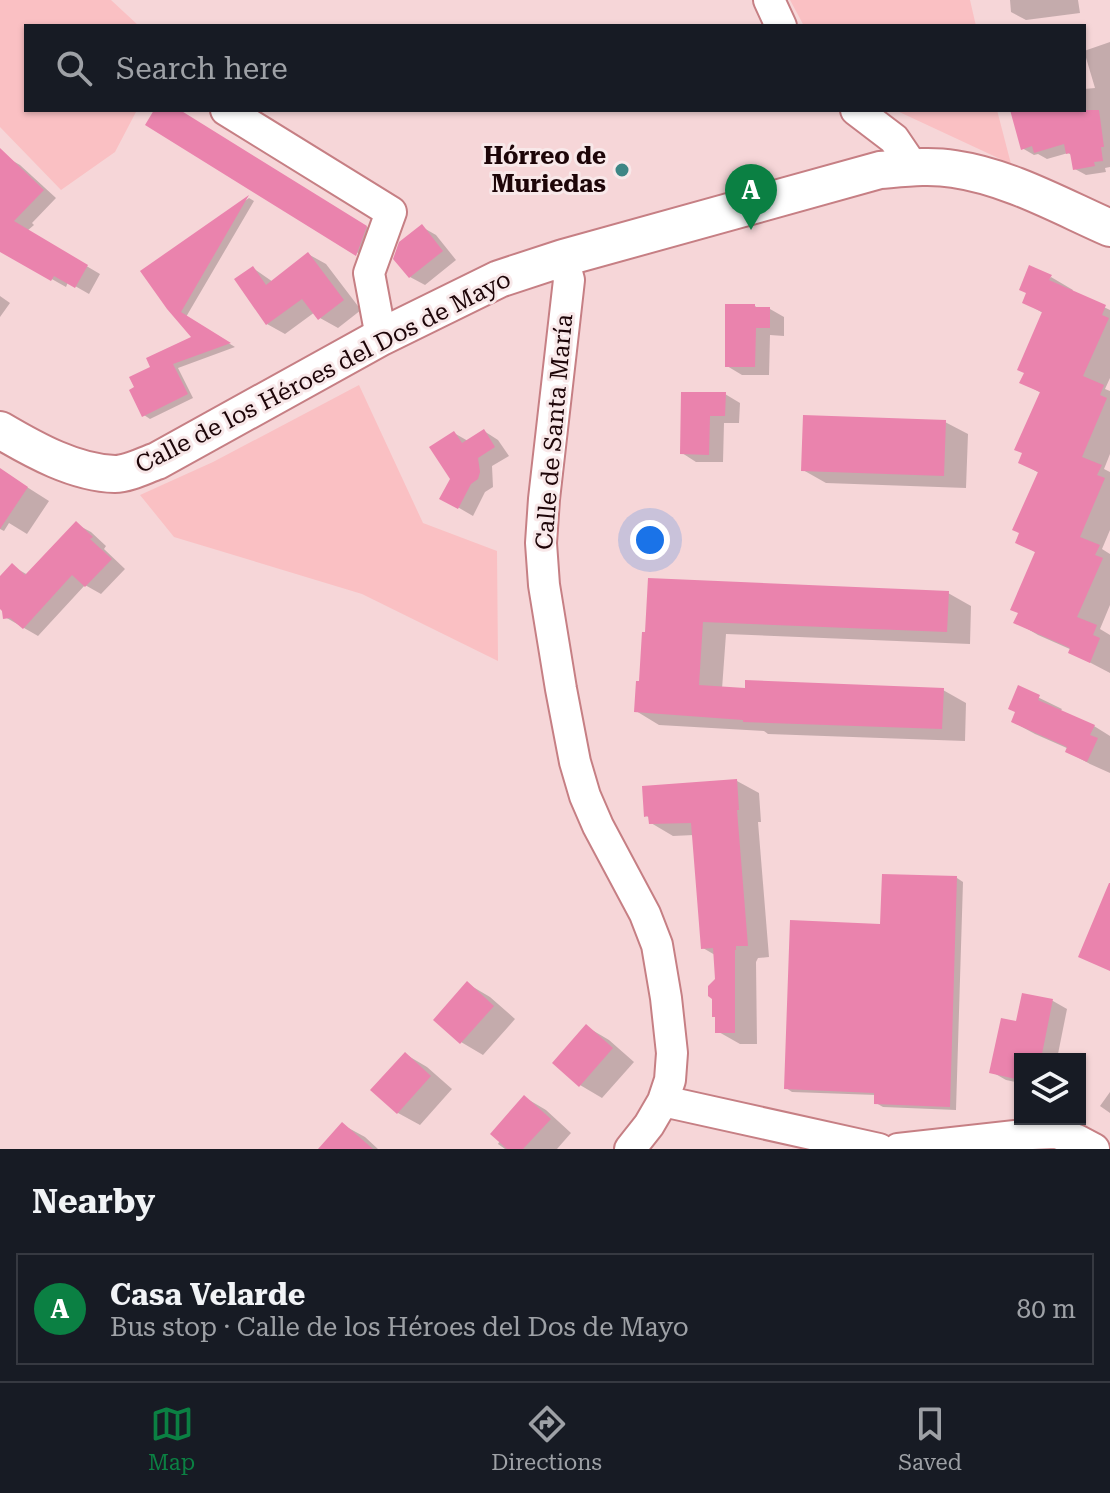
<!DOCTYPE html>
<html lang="en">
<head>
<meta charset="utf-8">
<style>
  :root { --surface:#171b24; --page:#242831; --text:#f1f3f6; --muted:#9ea1a6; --line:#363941; --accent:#0b8043 }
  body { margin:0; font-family:"Roboto Serif",serif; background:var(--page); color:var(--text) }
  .controls { position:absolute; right:24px; bottom:24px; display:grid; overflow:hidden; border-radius:0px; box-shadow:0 2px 6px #0004 }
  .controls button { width:72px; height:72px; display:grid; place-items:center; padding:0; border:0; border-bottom:2px solid var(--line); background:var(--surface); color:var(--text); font:40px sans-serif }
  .you { position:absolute; left:650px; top:540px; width:28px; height:28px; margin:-20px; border:6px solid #fff; border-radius:50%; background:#1a73e8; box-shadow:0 0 0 12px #1a73e833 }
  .badge { display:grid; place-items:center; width:52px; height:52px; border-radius:50%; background:var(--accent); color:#fff; font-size:26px; font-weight:700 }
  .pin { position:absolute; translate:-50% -66px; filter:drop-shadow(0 2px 4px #0008) }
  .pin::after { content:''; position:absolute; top:42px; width:28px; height:24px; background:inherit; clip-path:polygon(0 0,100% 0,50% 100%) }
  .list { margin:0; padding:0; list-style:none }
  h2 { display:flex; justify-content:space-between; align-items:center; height:104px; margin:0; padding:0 32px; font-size:34px }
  h2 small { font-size:26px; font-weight:400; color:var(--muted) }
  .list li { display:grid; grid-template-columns:52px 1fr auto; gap:24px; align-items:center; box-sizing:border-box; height:112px; margin:0 16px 16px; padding:0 16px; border:2px solid var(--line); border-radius:0px }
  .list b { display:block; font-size:30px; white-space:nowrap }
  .list p { margin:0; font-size:26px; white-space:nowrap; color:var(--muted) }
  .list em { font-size:26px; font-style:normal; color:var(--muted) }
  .icon { flex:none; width:44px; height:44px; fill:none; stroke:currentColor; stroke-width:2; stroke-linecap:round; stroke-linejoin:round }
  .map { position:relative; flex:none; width:1110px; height:1149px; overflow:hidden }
  .search { position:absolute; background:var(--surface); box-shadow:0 2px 6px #0004; left:24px; right:24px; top:24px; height:88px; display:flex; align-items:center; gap:20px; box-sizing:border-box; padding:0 28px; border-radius:0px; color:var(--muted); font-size:30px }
  .sheet { height:232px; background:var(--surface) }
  nav { display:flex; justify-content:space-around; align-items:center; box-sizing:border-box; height:112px; border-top:2px solid var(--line); background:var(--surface); font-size:22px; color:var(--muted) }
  nav a { display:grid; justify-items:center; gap:4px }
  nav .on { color:var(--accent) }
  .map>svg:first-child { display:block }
  .green { fill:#fac0c3 }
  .shadow { fill:#0003 }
  .building { fill:#ea83ad }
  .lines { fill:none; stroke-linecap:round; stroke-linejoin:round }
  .minor-casing { stroke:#c67f84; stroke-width:34 }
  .tertiary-casing { stroke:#c67f84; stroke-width:40 }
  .minor { stroke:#fff; stroke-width:30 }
  .tertiary { stroke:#fff; stroke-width:36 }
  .poi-dot { fill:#3d8685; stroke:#f8e8e9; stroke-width:3 }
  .labels { text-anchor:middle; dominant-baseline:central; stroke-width:6; stroke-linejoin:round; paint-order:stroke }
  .poi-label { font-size:24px; font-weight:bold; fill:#1d0508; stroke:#f8e8e9; text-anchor:end }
  .street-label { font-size:24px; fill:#1d0508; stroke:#f8e8e9 }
</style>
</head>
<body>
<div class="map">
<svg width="1110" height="1149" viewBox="0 0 1110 1149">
  <rect width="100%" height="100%" fill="#f6d6d8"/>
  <path class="green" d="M0,0H111L139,26H26V110H137L115,152L61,190L0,127Z
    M790,0H970L976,26H804Z
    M895,110H997L1011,164Z
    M359,385L423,523L497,551L498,661L362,594L174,537L140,495L213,462Z"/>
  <path class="shadow" d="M1010,0H1078L1080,13L1026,20L1011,12Z
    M1110,42V167L1105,168L1106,172L1086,175L1075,169L1073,156L1068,153L1047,159L1038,154L1034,155L1022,148L1012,110H1084V89L1095,88L1084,51Z
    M156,110H178L388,240L379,266L247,184Z
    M6,157L20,165L56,198L32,223L34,225L27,231L100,274L89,294L68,282L66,287L0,250V164Z
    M249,198L254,201L186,317L235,347L178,368L193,398L150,419L144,415L152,368L194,337L143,272Z
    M422,227L436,235L456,260L425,285L410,277Z
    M308,254L326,264L361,310L338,328L320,318L315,312L285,334L267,324L253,268L273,282Z
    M1051,277L1073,290L1072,292L1110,310V378L1105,389L1110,391V454L1104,469L1110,472V530L1102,549L1110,554V605L1100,629L1110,635V673L1070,652L1072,650L1038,635L1016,622L1037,553L1018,542L1039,473L1020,462L1041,393L1022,382L1043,313L1024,302Z
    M0,296L10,303L0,317Z
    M755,306L759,309H770L784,317V336L770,335L769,375H742L727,366Z
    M725,394L740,403L739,423H724L723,462H696L682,453Z
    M945,422L968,434L966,488L826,483L803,470Z
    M484,431L498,440L509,456L492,466L493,487L485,492L473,516L442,498L452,478L454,433L468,441Z
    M0,470L49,501L27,534L9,523L4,531L0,529Z
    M76,524L91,532L106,546L104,549L125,569L101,594L85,585L38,636L5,617L0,606V579L12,566L28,575Z
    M649,581L948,593L971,606L970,644L726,634L722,689L943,690L966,703L965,741L768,734L764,731L659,725L636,711L647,634Z
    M1019,688L1062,709L1060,712L1094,726L1110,736V773L1090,764L1068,752L1069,749L1035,734L1013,722L1017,712Z
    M737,781L759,793L761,822H758L769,957L758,958L756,962L757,1044H740L717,1031L715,955L703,948L694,835L673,836L651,823V818L646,816Z
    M957,878L963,882L956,1110L883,1107L876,1103V1095L792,1092L786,1088L882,926Z
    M468,984L490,997L515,1019L483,1055L461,1042Z
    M1024,995L1053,1001L1067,1009L1057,1059H1020V1083L1006,1080L992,1072L1018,1024Z
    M587,1027L609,1040L634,1062L602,1098L580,1085Z
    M405,1054L427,1067L452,1089L420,1125L398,1113L373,1090Z
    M1110,1092V1113L1100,1106Z
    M524,1097L546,1110L571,1133L557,1149H505L498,1144Z
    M343,1125L365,1137L378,1149H321Z"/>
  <path class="building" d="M154,110H180L367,226L356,256L145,125Z
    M1010,110H1099L1104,147H1101L1103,161L1094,162L1095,166L1073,170L1070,153L1066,154L1064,144L1034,153L1032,146L1021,150Z
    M0,148L44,190L14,221L88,265L75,288L54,276L51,281L0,252Z
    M249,195L181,312L231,343L173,364L188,394L142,417L129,390L134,387L129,377L150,367L146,358L191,337L167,309L140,271Z
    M422,224L443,251L409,278L393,259L399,242Z
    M308,252L344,300L318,320L302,299L266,325L234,279L253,266L266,285Z
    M1029,265L1052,275L1049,280L1106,305L1102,315L1109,318L1083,376L1104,385L1100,395L1107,398L1082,457L1102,465L1097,475L1105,478L1080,537L1100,545L1095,555L1103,558L1077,617L1097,625L1093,635L1100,638L1090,663L1068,653L1070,648L1013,623L1018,613L1010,610L1035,552L1015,543L1019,533L1012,530L1038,472L1018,463L1022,453L1014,450L1040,392L1019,383L1024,373L1017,370L1042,312L1022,303L1026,293L1019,290Z
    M725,304H755V307H770V328H756L755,367H725Z
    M681,392H726L725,416H710L709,455L680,454Z
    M803,415L946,420L944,476L801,471Z
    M484,429L495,447L478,458L480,472L478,479L471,484L458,509L439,499L450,479L429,447L454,431L462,443Z
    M0,468L28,487L0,529Z
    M76,521L93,537L90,539L112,559L85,587L72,575L23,629L10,618L3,619L2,611L0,609V576L12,563L25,575Z
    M648,578L949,591L947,632L703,622L699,685L745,688V680L944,688L942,729L743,722V720L634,712L636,681H639L642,632H645Z
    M1018,685L1040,695L1038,700L1095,725L1090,735L1098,738L1087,762L1065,752L1067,747L1011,722L1015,712L1008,709Z
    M737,779L739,810H737L748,946H736V950H735V1033H715V1017H712V999L708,996V986L715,979L713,948L701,949L691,823L649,824L648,816L644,817L642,786Z
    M882,874L957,876L950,1107L874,1104V1093L784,1089L790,920L880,924Z
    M1109,883H1110V971L1078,957Z
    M467,981L494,1006L460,1044L433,1020Z
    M1022,993L1053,999L1041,1059H1020V1080L989,1073L1001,1018L1016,1021Z
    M586,1024L613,1048L579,1087L552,1063Z
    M405,1052L431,1076L397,1114L370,1090Z
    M524,1095L551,1119L523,1149H507L490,1134Z
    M342,1122L373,1149H318Z"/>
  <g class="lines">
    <g class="minor-casing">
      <path id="minor" d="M769,0L781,26
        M226,110L391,212L369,273L381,337
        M856,110L894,139L913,167
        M563,258L569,280L544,499L541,543L544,585L561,689L575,762L585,796L598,826L645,914L657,945L666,998L672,1053L670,1080L663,1101L649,1125L630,1149
        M663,1101L879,1149
        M898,1149L1032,1134L1056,1133L1077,1140L1094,1149"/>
    </g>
    <g class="tertiary-casing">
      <path id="tertiary" d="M0,430C34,450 75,473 115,474C128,474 145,465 157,461L381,337L499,279L563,258L880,170C905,168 930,165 954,169C1009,177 1060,206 1110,228"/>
    </g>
    <use href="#minor" class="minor"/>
    <use href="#tertiary" class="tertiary"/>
  </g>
  <circle class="poi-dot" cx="622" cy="170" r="8"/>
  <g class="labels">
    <g class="poi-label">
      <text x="606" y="156">Hórreo de<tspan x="606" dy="28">Muriedas</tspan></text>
    </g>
    <g class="street-label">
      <text transform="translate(323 372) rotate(-27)">Calle de los Héroes del Dos de Mayo</text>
      <text transform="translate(554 432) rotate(-85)">Calle de Santa María</text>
    </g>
  </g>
</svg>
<div class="controls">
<button><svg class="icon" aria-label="layers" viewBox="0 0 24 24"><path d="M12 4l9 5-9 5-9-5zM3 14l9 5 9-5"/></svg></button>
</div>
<div class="you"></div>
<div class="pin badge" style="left:751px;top:230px">A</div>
<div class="search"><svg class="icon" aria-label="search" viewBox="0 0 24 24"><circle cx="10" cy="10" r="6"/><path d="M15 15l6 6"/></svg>Search here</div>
</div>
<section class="sheet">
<h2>Nearby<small></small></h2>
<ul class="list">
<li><span class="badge">A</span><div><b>Casa Velarde</b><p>Bus stop · Calle de los Héroes del Dos de Mayo</p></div><em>80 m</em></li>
</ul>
</section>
<nav>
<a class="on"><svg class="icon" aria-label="map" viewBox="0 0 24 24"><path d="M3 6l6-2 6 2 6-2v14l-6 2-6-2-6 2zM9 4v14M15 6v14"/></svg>Map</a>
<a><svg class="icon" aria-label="directions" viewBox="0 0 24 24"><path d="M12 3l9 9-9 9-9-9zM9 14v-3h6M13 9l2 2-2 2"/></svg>Directions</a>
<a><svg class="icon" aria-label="saved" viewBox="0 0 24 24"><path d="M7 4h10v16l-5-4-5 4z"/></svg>Saved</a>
</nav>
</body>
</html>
